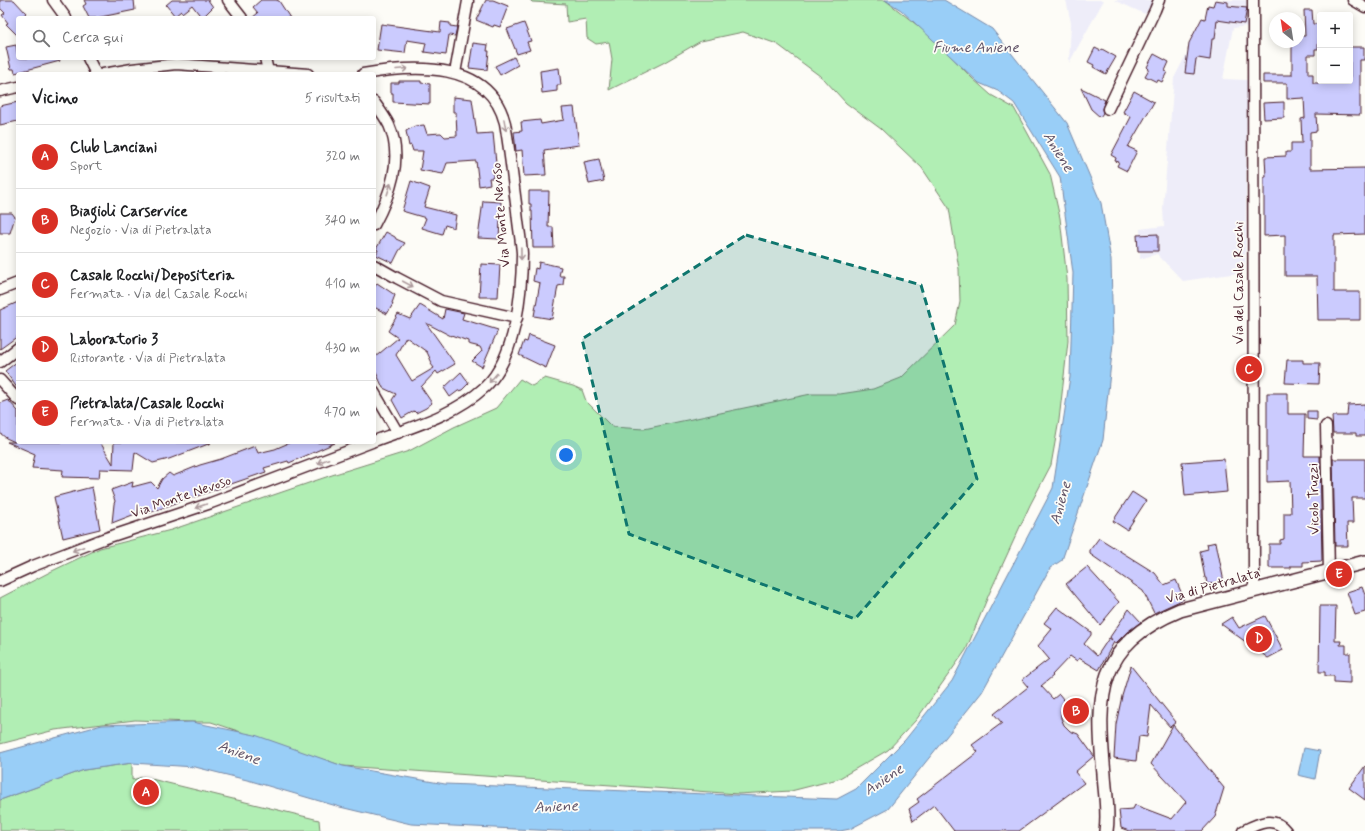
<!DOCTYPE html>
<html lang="it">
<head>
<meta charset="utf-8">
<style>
  :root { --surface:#fff; --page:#f6f6f6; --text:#202124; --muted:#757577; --line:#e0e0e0; --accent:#d93025 }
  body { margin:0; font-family:Mynerve,sans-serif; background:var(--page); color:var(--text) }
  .controls { position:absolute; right:12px; top:12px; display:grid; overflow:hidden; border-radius:4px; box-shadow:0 2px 10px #0003 }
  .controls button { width:36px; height:36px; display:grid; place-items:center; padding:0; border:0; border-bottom:1px solid var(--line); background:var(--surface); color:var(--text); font:20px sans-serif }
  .compass { position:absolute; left:1269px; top:12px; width:36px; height:36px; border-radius:50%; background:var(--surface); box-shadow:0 2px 10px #0003; rotate:330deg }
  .you { position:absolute; left:566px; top:455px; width:14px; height:14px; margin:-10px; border:3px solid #fff; border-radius:50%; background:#1a73e8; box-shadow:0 0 0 6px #1a73e833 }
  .badge { display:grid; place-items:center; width:26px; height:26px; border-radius:50%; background:var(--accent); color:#fff; font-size:13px; font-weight:700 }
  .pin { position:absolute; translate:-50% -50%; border:2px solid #fff; box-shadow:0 1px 4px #0006 }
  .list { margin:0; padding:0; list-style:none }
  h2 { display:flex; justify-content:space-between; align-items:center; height:52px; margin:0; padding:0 16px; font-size:17px }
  h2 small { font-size:13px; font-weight:400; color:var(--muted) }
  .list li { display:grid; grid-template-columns:26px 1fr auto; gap:12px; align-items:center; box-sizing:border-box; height:64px; padding:0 16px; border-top:1px solid var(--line) }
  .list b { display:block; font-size:15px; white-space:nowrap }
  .list p { margin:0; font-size:13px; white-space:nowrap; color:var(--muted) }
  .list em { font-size:13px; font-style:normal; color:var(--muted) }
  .icon { flex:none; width:22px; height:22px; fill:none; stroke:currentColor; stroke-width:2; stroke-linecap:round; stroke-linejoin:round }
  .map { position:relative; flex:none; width:1365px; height:831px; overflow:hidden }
  .search { position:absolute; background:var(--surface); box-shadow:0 2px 10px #0003; left:16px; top:16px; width:360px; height:44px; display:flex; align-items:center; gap:10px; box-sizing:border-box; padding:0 14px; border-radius:4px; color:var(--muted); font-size:15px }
  .panel { position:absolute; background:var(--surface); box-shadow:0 2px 10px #0003; left:16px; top:72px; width:360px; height:372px; border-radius:4px }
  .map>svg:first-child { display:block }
  .built { fill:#eeedf9 }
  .green { fill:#b1eeb4; stroke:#7e8670 }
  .water { fill:#99cef7; stroke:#7988a5 }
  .building { fill:#cbcbfe; stroke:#4a1f2b; fill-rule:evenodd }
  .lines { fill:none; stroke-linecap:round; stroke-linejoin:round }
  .minor-casing { stroke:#4a1f2b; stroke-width:13 }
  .tertiary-casing { stroke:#4a1f2b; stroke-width:16 }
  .minor { stroke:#fdfcf7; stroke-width:10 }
  .tertiary { stroke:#fdfcf7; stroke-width:13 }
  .oneway { stroke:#ac999b }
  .marked { fill:#0f766e; fill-opacity:0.2; stroke:#0f766e; stroke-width:3; stroke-dasharray:8 5; stroke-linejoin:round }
  .labels { text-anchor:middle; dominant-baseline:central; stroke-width:3.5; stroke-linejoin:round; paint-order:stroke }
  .street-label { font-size:14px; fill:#4a1f2b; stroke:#fdfcf7 }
  .water-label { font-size:15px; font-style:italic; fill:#625468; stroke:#fdfcf7 }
</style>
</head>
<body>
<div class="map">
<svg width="1365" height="831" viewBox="0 0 1365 831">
  <rect width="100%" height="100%" fill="#fdfcf7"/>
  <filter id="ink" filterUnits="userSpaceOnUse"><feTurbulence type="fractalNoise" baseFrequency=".025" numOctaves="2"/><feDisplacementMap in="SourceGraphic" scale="8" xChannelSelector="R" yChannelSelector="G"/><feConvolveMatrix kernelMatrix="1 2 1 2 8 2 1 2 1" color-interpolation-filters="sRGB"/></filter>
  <g filter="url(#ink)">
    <path class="built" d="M1066,0H1104L1069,63L1071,23Z
      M1114,0H1154L1145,14Z
      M1215,0H1246L1247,26L1233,28L1223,79L1247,80L1245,272L1183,281L1157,254L1140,259V229L1164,226L1163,208L1174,78Z"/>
    <path class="green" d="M530,0H885L931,36L972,78L991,95L1014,108L1050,174L1060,218L1067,279L1068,341L1059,420L1051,465L1030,505L989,594L966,650L916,720L888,750L838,779L791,791L738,794L343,766L211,722H192L135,720L55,730L0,744V598L50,572L100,548L171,530L332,475L409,451L454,427L496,408L520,379L532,386L545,378L573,386L582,390L586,401L612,427L644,429L811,394H840L873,389L901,378L955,325L960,302L959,269L949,208L922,168L881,129L846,103L824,79L777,44L743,32L701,41L663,63L609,90L612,59L609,42L596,44L587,38L586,19L567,22L566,4L532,2Z
      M132,763V780L143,777L319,820L320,831H0V800L84,770Z"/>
    <path class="water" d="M885,0H944L992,29L1067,123L1101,203L1111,260L1113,343L1103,440L1062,560L1050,568L982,692L888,809L850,829L840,831H557L411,824L340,807L251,781L195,767L132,763L84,770L0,800V753L102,725L192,722L255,735L343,766L445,784L837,799L856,789L905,740L952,681L1053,488L1070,377L1073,273L1060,177L1014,103L998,91L979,83L901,10Z
      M1304,748L1320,751L1315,779L1298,775Z"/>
    <path class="building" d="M0,0H14L26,13L21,18H18V36L6,24L8,23L2,15L5,13L0,8Z
      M84,0H134L135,10L96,18H89L83,6L86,4Z
      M172,0H208L213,7L202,18L192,5L182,13L181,11L175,16L166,5Z
      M261,0H276L279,1L290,18H252L258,13L253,7Z
      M486,0H493L508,6L500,27L494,25L493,27L476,20Z
      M1215,0L1228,2V6L1247,8L1244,24L1217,20L1215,39H1212L1210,60L1198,58L1196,59L1194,74L1185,73L1189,43L1202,18L1205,19L1208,5L1213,6Z
      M1304,10H1312L1313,24H1319L1318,49H1315V55H1308V74H1313V83H1350V47H1364V60H1360V115L1316,114L1317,131L1310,132V169L1365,168V234L1334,235V292H1360V320H1318L1317,276H1285V235L1264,236V177H1266L1265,157L1286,156V152H1291V143H1302L1301,119L1305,118L1304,98L1287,99V83H1263V75H1292V42H1299V36H1305Z
      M441,22L450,23V26L457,27L455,36L449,35L446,55L424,52L426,43L407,40L405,53L377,50L381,24L440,32Z
      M524,23L531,41L527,42L530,50L517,54L507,29Z
      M473,43L488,45L487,51H489L487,70L469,68Z
      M16,45L18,58H59L60,61L15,73L14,69H11L6,47Z
      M1095,48L1101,51L1102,49L1116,57L1106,74L1093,67L1094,65L1088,62Z
      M1154,54L1169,62L1165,71L1167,72L1162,82L1158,80L1157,82L1145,76L1149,69L1147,67Z
      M514,57L518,65L500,75L495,66Z
      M559,68L561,85H557V91L542,93L540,71Z
      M399,81H421V83L430,84V104L393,102V93H391V83H399Z
      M1081,88L1105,100L1102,109L1103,113L1100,117L1091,109Z
      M1134,91L1154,102L1128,147L1137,151L1127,171L1117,166L1119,162L1115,161L1116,158L1111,155L1131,117L1123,112Z
      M453,97L472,99L477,134L493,133L497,173H493V178H489L490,184L479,186L476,161L447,163L443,174L420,170L423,151H413L411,145L409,146L406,131L415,126L424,125L427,134L441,133L445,137L457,136L456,112H453Z
      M18,102V121L0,125V106Z
      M1284,102V118L1264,119L1263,103Z
      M574,107L579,145L544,150L546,175L524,176L522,150L516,151L514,132L522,131L521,122L540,120L541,124L564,120L562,108Z
      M599,159L604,181L589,184L584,162Z
      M411,181L430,188L424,207L456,215L454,228L445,225L442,234L422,228L426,218L402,211Z
      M529,191H549L548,227H553L554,248H533L532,211H531V204H529Z
      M483,201L501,202L499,239L478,238Z
      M0,213H12L15,217L10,233H0Z
      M386,232L395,237L396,239L405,243L399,251L393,263L376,255L378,250L376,249Z
      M1158,234V251H1138L1137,235Z
      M539,262L561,267L559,276H564L563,285L558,286L552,319L534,316L540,283L533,281L535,268L538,269Z
      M481,264L500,265L498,297H479Z
      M377,283L395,295L392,303L393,304L387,314L374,307V288Z
      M18,302V336L0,349V310Z
      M420,305L443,319L445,309L464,313L462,319L498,330L482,367L472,361L482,351L480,347L468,344V341L451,335V336L426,323L455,364L438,374L436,371L421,387L432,403L426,408L416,413L414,411L402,418L392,400L396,394L383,388L374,368V358L398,338L388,331L398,314L410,319ZM406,337L427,352L432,363L431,364L434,368L412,381L396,355Z
      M529,335L555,345L546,368L519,355L524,341L527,342Z
      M1287,360H1303V363H1320L1319,384L1285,383Z
      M18,361V389L5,371Z
      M461,372L469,383L462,390L458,391L450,397L444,388Z
      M1267,393H1288V414H1305L1304,456H1320L1322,561L1303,562V566H1291V568H1269V544H1280V540L1284,539V513H1291L1290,481L1267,482Z
      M8,400L18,411V442H100L113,464L114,442L211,443L169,459L153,463L135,452L133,470L100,469L99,478L62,477L63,470L32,468L35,454L7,442H15L6,438L0,433V403Z
      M1365,404V436H1356V433H1333L1332,416H1347L1348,405Z
      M1307,411H1317V420L1307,419Z
      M291,442L335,443L289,463L288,461L264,468L266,472L234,483L192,498V497L149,513L148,509L112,523L114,504L115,501L111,490L133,482L132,487L151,482L157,488L162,479L169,473L173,476L200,465L221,459L255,446L258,453L275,449Z
      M1224,459L1227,492L1185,496L1182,462Z
      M1333,459H1365V498H1352L1353,523H1347L1348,546H1335Z
      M92,487L100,529L63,538L54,497Z
      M1132,492L1146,501L1127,530L1113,521Z
      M1099,538L1155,573L1164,585L1176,580L1184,599L1154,613L1143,591L1090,554V550Z
      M1216,542L1224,582L1207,584L1206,578H1205L1204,573L1200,551L1208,549L1207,544Z
      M1087,567L1119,602L1100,625L1066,584Z
      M1362,587L1365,595V612L1355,615L1347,592Z
      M1320,606H1336L1335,641H1341L1340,645H1346V653H1350V683L1334,682V676H1325V672H1319Z
      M1057,607L1091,632V635L1084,644L1097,656L1109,638L1112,640L1110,637L1129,609L1141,622L1127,632L1115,644L1114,642L1099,670L1079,658L1077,661L1070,656L1052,675L1053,676L1041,686L1053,699L1059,694L1068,705L1061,710V718L1064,725L1070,731L1078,734L1094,756L1075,772L1084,783L1019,831H954L934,805L913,821L909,809L919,802L917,799L978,752L972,745L1002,723L994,714L1028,687L1022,680L1049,659L1038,646L1052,629L1044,623Z
      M1265,616L1283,650L1268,658L1221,624L1232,617L1239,628Z
      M1131,666L1176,722L1170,727L1151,705L1147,737L1139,736L1136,761L1114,758L1116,724L1122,696Z
      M1173,725L1224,788L1215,817L1202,831H1129L1121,828L1119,810L1133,809L1135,805L1172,819L1186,802L1151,764Z
      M1365,766V800L1349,788Z"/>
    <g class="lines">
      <g class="minor-casing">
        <path id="minor" d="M53,0L66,18
          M228,0L242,18
          M1253,0L1254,591
          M1353,0L1365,7
          M88,58L96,74
          M265,58L268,71
          M455,73L468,1
          M103,74L132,69L176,64L308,74
          M363,74C414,65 489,60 505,123C510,152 513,182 517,211C518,225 521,239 522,253C522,293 516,358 485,387C455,415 412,427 374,441
          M0,91L18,87
          M374,102C379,109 385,117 389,125C404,159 390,195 374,225
          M1108,109L1155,10L1159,0
          M374,265L397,278L441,301L517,318
          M0,290L18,283
          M0,362L18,348
          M0,380L18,400
          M374,392L398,433
          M1326,426L1329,572
          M0,581L33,566L103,539L211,503L372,442
          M1243,831C1257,824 1274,815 1286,831"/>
      </g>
      <g class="tertiary-casing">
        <path id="tertiary" d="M1106,831C1109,812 1105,793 1104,774C1096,694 1097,644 1180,610L1365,562"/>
      </g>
      <use href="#minor" class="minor"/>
      <use href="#tertiary" class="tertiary"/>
    </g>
    <defs><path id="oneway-shaft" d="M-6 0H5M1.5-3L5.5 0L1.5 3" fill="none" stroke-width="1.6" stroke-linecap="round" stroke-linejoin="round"/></defs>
    <g class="oneway">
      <use href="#oneway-shaft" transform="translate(402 69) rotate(-5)"/>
      <use href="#oneway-shaft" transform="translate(505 125) rotate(79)"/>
      <use href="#oneway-shaft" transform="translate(389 189) rotate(-72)"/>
      <use href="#oneway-shaft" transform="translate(521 254) rotate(89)"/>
      <use href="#oneway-shaft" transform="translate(408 284) rotate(28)"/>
      <use href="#oneway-shaft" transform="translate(493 378) rotate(130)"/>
      <use href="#oneway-shaft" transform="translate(323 461) rotate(159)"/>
      <use href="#oneway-shaft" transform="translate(201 506) rotate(161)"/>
      <use href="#oneway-shaft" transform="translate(78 549) rotate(159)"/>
    </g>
  </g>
  <path class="marked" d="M746,235L921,285L977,479L855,619L629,534L582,339Z"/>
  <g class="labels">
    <g class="street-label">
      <text transform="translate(501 215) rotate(-95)">Via Monte Nevoso</text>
      <text transform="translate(1239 283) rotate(-90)">Via del Casale Rocchi</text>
      <text transform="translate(181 497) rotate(-19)">Via Monte Nevoso</text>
      <text transform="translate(1314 499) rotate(-91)">Vicolo Truzzi</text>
      <text transform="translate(1213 586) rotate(-16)">Via di Pietralata</text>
    </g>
    <g class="water-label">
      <text x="976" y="48">Fiume Aniene</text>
      <text transform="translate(1058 152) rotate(58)">Aniene</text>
      <text transform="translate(1061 503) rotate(-74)">Aniene</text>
      <text transform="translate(239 753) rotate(21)">Aniene</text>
      <text transform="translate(884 780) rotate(-34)">Aniene</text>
      <text transform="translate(556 807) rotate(-2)">Aniene</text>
    </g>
  </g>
</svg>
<div class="controls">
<button>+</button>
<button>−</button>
</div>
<svg class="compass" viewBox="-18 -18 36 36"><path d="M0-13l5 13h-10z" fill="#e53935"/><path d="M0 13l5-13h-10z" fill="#757577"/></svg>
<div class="you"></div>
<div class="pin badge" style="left:146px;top:792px">A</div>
<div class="pin badge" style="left:1076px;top:711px">B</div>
<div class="pin badge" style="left:1249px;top:369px">C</div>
<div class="pin badge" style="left:1259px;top:639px">D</div>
<div class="pin badge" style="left:1339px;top:574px">E</div>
<div class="search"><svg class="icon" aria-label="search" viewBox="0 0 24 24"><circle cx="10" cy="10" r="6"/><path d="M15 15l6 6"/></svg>Cerca qui</div>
<section class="panel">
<h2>Vicino<small>5 risultati</small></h2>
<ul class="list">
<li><span class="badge">A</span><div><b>Club Lanciani</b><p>Sport</p></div><em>320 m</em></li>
<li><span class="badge">B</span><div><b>Biagioli Carservice</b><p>Negozio · Via di Pietralata</p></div><em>340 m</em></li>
<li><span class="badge">C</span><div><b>Casale Rocchi/Depositeria</b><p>Fermata · Via del Casale Rocchi</p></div><em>410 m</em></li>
<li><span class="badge">D</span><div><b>Laboratorio 3</b><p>Ristorante · Via di Pietralata</p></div><em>430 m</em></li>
<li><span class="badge">E</span><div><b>Pietralata/Casale Rocchi</b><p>Fermata · Via di Pietralata</p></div><em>470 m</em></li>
</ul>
</section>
</div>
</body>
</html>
